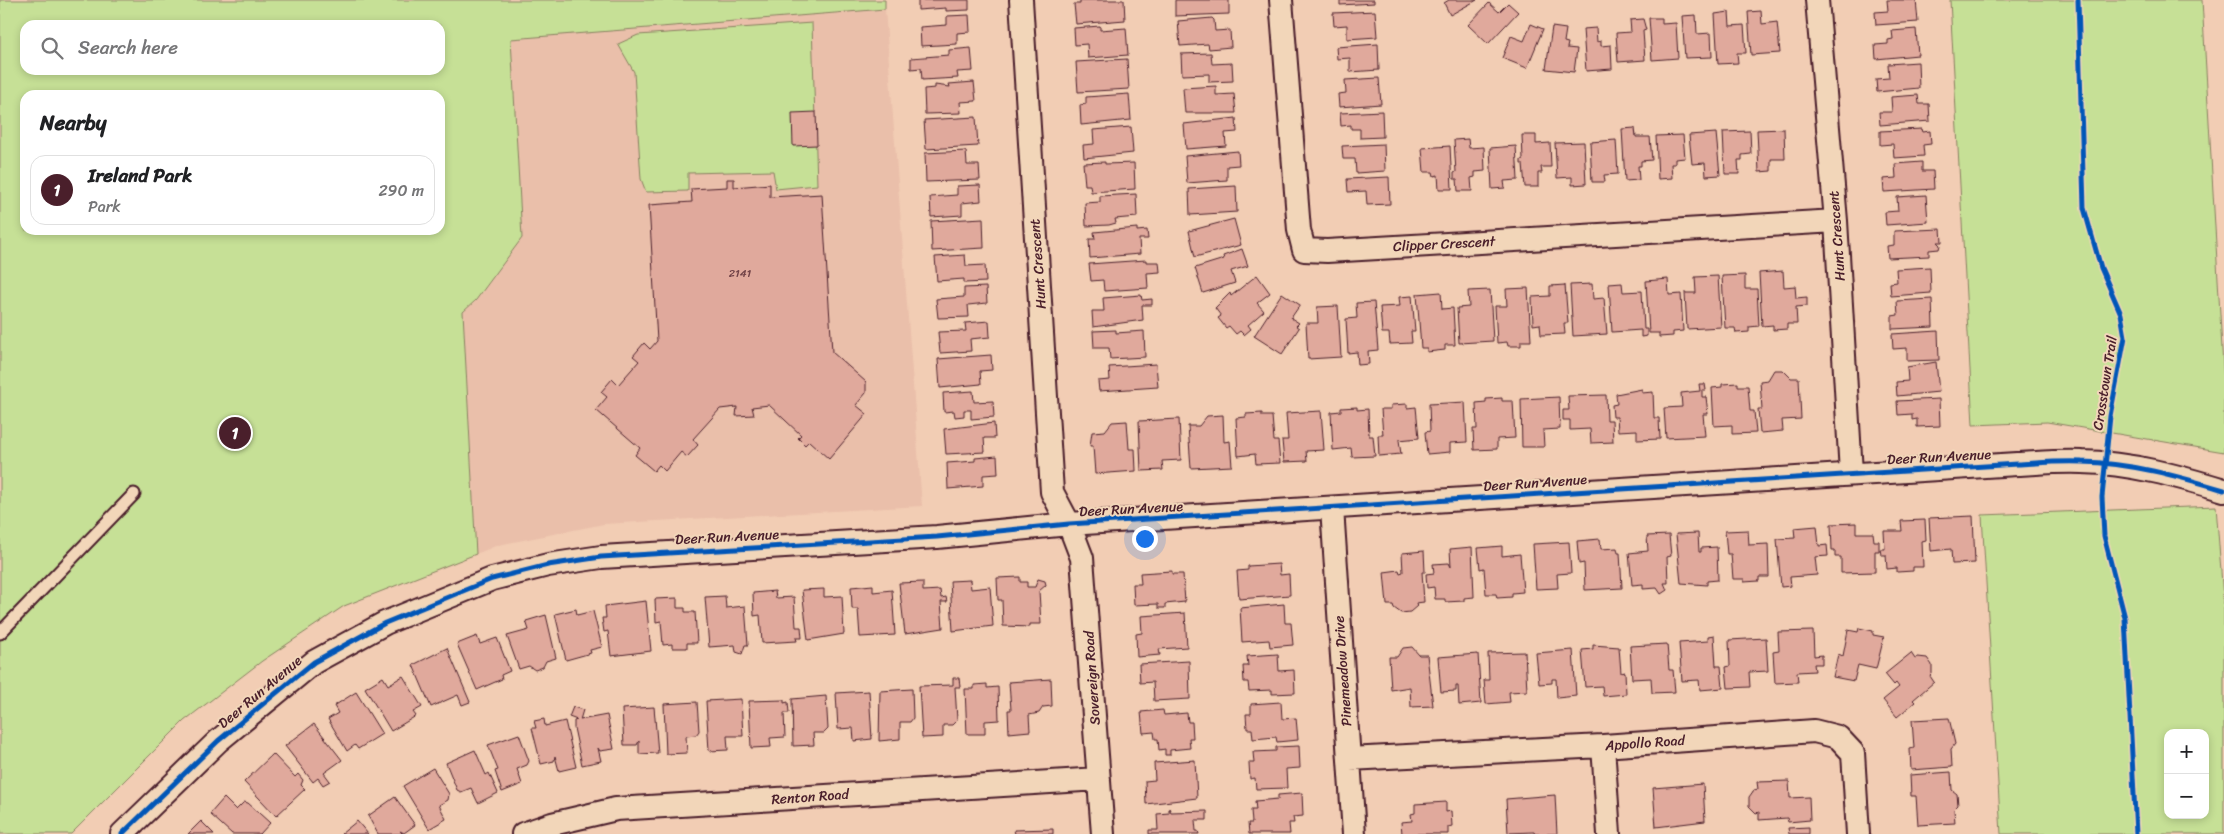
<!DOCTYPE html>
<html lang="en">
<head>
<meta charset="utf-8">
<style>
  :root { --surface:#fff; --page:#f6f6f6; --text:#202124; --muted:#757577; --line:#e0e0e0; --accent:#4a1f2b }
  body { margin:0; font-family:Sriracha,sans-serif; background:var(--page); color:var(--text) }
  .controls { position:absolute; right:15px; bottom:15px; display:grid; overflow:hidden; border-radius:10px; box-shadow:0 2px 8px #0003 }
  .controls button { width:45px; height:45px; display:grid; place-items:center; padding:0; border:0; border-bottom:1px solid var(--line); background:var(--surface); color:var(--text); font:25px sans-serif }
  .you { position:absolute; left:1144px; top:538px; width:18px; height:18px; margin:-12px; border:4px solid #fff; border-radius:50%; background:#1a73e8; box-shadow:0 0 0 8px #1a73e833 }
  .badge { display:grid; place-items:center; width:32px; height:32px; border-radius:50%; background:var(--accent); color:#fff; font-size:16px; font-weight:700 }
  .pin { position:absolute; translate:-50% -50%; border:2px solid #fff; box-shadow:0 1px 5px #0006 }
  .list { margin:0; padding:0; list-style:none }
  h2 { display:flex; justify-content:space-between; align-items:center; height:65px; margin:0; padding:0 20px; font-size:21px }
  h2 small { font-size:16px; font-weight:400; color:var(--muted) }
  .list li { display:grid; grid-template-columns:32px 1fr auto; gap:15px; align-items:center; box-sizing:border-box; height:70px; margin:0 10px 10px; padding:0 10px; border:1px solid var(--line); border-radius:15px }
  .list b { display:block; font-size:19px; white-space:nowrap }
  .list p { margin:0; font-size:16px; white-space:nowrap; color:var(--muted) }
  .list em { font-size:16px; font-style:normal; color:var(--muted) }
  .icon { flex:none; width:28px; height:28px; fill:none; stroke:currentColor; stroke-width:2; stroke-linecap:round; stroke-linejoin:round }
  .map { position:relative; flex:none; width:2224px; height:834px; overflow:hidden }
  .search { position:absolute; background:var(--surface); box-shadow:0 2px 8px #0003; left:20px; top:20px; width:425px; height:55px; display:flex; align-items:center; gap:12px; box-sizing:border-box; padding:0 18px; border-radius:15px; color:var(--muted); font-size:19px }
  .panel { position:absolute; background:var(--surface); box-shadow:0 2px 8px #0003; left:20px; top:90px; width:425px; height:145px; border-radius:15px }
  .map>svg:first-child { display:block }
  .built { fill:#eabfaa }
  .green { fill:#c6e096; stroke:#888060; fill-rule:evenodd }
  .building { fill:#e0a99c; stroke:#4a1f2b }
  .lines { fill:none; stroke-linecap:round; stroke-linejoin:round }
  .service-casing { stroke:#4a1f2b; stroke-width:15 }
  .minor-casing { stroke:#4a1f2b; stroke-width:26 }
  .service { stroke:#f2d6b9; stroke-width:11 }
  .minor { stroke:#f2d6b9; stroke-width:22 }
  .cycleway-casing { stroke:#f2d6b9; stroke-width:8 }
  .cycleway { stroke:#0057b8; stroke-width:5 }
  .labels { text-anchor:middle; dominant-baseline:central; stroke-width:4; stroke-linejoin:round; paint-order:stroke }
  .number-label { font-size:11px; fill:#704247 }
  .street-label { font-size:14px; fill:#4a1f2b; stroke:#f2d6b9 }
</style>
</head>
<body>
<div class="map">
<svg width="2224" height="834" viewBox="0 0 2224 834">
  <rect width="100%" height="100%" fill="#f2cdb4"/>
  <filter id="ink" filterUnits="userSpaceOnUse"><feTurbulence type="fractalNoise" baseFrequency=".02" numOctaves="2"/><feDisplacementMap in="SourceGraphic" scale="10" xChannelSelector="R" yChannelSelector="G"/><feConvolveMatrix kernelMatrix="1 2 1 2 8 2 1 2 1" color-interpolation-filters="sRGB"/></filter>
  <g filter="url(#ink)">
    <path class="built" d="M885,9L922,506L604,524L498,545L476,554L463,312L476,300L522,238L511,39Z"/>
    <path class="green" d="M0,0H885V9L511,39L522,238L476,300L463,312L476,554L344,606L262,661L184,721L71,834H0ZM25,25H440V70H25ZM25,95H440V230H25Z
      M1950,0H2202L2224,384V452L2047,422L1973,425Z
      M812,23L817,185L776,189L773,171L688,173V191L646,192L641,179L634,72L618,44L638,35Z
      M2216,506L2224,611V834H2001L1982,515ZM2168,733H2205V815H2168Z"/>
    <path class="building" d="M918,0H969V10L946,11V8L918,10Z
      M1080,0H1124L1125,20L1076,24L1074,4H1080Z
      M1175,0H1229V14L1175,16Z
      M1340,0H1374V3L1340,5Z
      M1449,0H1477L1450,15L1444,3Z
      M1887,0H1916L1918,22L1876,25L1875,12L1888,11Z
      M1489,3L1499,12L1508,3L1518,12L1488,44L1468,25Z
      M1375,11L1377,37L1347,39V25L1334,26L1333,13Z
      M1761,11L1762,24L1777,22L1780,53L1751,55L1748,12Z
      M1729,12L1730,26L1744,25L1746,53H1737L1738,63L1718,64L1715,14Z
      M969,15L970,32L957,33V44L921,46L920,27L947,25V16Z
      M1696,15L1697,34L1711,33L1712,57L1685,58L1682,16Z
      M1212,18L1214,20L1215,31L1230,30L1231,47L1209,49L1208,44L1180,46L1178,21Z
      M1649,18H1662V24L1676,23L1678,58L1652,60Z
      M1643,19L1646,30L1643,31L1645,60L1618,62L1616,33L1631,32L1630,20Z
      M1531,24L1543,29L1527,68L1502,58L1511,36L1524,41Z
      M1100,26V30L1126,28L1128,55L1088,58L1087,44L1075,45L1074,28Z
      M1552,27L1566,29L1564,42L1568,43L1567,48L1577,49L1574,72L1546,69Z
      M1596,28L1597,42L1601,41V46L1611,45L1612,69L1586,71L1583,29Z
      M1916,29L1918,55L1876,59L1875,45L1888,44V40L1893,39L1892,31Z
      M1378,44L1379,70L1350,72V58L1337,59L1336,47Z
      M971,48L973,71L957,72L958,78L922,80L921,68L911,69V58L949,55V50Z
      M1211,53L1212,64L1232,63L1233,81L1209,82V74L1182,75L1181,54Z
      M1127,59L1129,89L1078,92L1076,62Z
      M1918,62L1919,88L1877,92L1876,79L1889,78L1888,64Z
      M1379,78L1381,104L1339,107L1338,94L1346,93L1345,80Z
      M974,82L976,101L960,102L961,113L925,114L924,89L935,88V85L950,87L949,84Z
      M1216,86V95L1234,94L1236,113H1185L1183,88Z
      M1129,94L1131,120L1081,125L1080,105L1086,104V97Z
      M1918,95L1919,104H1929L1930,121L1880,125L1879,112H1892L1891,97Z
      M1382,111L1383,137L1360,138V129H1351V125L1341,126L1340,113Z
      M816,112L817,145L793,146L792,113Z
      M976,117L978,146L926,149L924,120Z
      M1236,118L1237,132L1225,133L1226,146L1186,149L1184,124Z
      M1131,127L1133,153L1084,158L1083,145L1094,144L1093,130Z
      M1635,128L1636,137H1650L1652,160L1641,161V166H1638L1639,180L1625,181L1622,129Z
      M1784,129L1785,159H1771V171L1759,172L1757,130Z
      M1922,129L1923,132L1930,131L1931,144L1923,145L1924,156L1894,158L1893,144L1880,145V131Z
      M1750,131L1751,154L1742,155V160H1738L1739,174H1725L1723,132Z
      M1716,133L1720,175L1706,176L1705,163L1692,164L1689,135Z
      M1522,135H1536V144L1550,143L1551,167H1541L1542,173H1538V187H1525L1523,164H1521V160L1523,159Z
      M1683,135L1685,158L1675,159V164H1671L1672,178L1658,179L1656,136Z
      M1468,139L1469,148L1484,147L1485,171L1475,172V177L1471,178L1472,191H1458L1457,179H1454V173L1456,172L1454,140Z
      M1616,140L1618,174L1604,175L1605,182H1592L1590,142Z
      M1584,142L1586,184L1572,185V177L1557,178L1555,143Z
      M1384,144L1385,171L1356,173L1355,159H1343L1342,146Z
      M1450,146L1452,189H1439L1438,175L1434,176L1433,172H1424L1422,148Z
      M1516,146L1518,180L1504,181L1505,188L1492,189L1490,148Z
      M966,151L967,165H979L980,180L926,182L925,153Z
      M1238,151L1239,165L1227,166V180L1187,183L1185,156Z
      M1105,162V164L1134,163L1135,189L1091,192L1090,185H1085L1083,163Z
      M1922,162V171H1933L1934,189L1884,192L1883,179L1896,178L1895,164Z
      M1389,177L1390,204L1367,205L1366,191L1348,192L1347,179Z
      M727,179H734V187L770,184V197L822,194L832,352L866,382V393L856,405L867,414L829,459L809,441L805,445L798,438L801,435L769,405L752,407L754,415L736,416L737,407L720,409L693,439L698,445L687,457L681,452L665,471L659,465L654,471L635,455L640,448L596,410L607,397L601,392L612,379L618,385L639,361L633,356L644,343L650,349L657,341L649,205L692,202L691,189L727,187Z
      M980,185L981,201L962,203V215L931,217L930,197L957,195V186Z
      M1236,186L1237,212L1190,215L1189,189Z
      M1136,194L1137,217L1115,219L1116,223L1109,225L1086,226L1085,203L1100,202V196Z
      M1926,195L1928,222L1886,225L1885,212L1898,211L1897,197Z
      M983,218L984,248L932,251L931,221Z
      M1234,219L1241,245L1195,257L1189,231Z
      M1137,228V231L1147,230L1148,239H1139L1140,254L1090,258L1089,239H1095L1094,232Z
      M1941,229L1942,242H1937L1940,245L1939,249L1929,250V256L1888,258L1887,246L1894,245V231Z
      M1242,249L1248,266L1231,271L1235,283L1203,293L1195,268L1224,259L1223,256Z
      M965,255L966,266L985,265L986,282L964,283V279L937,281L935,257Z
      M1146,260V262H1159L1160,272L1147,273L1148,288L1104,291L1103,280L1091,281L1089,264Z
      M1930,267L1931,293L1891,296L1890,283L1897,282L1896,269Z
      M1783,271L1784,287L1795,286L1796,298L1807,297V306L1796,307L1797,324H1787V329L1773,330V325L1762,326L1759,273Z
      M1257,275L1270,293L1257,303L1264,311L1248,325L1251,329L1244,335L1240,331L1236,334L1229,326L1226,328L1218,318L1221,316L1215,308L1230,293L1231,296Z
      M1745,275V289H1757L1759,326L1749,327V332L1736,333L1735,328H1725L1722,276Z
      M1718,276L1721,327L1687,329L1685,293H1696L1695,277Z
      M1668,279L1669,295L1681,294L1683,331L1673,332V336L1659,337V333H1649L1646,281Z
      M1622,283L1623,292L1642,291L1644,329H1647V336L1641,337V330L1612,332L1609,284Z
      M1592,284L1593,299L1604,298L1607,334L1573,336L1570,285Z
      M1565,285L1568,323H1564L1565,334L1541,335L1540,324L1533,325L1532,297L1550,296V286Z
      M986,287L987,303L968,305L969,317L938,318L936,299L964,297V288Z
      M1528,288L1531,341H1521V346H1508L1507,342L1497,343L1495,306H1507L1506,289Z
      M1490,290L1493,341L1459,343L1457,308L1469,307L1468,291Z
      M1441,292L1442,309L1453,308L1455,345H1445V350L1427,352V348H1421L1417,294Z
      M1282,293L1300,305L1291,318L1299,323L1296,326L1299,328L1282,354L1254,336Z
      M1141,295L1142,300L1152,299V305H1142L1143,320L1093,327L1092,311H1104L1103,298Z
      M1412,296L1415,331H1411L1412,343L1390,344L1389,333H1382L1380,307L1400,306L1399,297Z
      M1932,299L1933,327L1892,329V316L1898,315L1897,301Z
      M1374,302L1378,350L1368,351L1369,364L1358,365L1357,352L1348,353L1346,319L1357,318L1356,303Z
      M1338,306L1341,357L1308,359L1306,323H1318L1317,307Z
      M989,321L990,337L970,339L971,351L940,353L938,332L966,331L965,323Z
      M1116,330V333L1144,331L1145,357L1110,359L1109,348H1094L1093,331Z
      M1938,331L1939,360L1907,361V348L1893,349L1892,334Z
      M991,355L992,370L980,371L981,384L940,388L938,359Z
      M1936,362L1939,392L1897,396L1896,382L1908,381L1907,367Z
      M1156,364L1158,387L1099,391L1098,381L1110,380L1109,367Z
      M1774,370H1783L1791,378H1799L1801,419L1782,420L1783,431L1760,433L1758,409H1762L1760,381L1768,380Z
      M1738,383V386H1748L1750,411H1754L1756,433L1732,434V425L1714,426L1712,388L1722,387V384Z
      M1699,384H1705L1706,390H1702V397H1706L1708,414H1703L1705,436L1666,438L1664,408L1682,407L1681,393L1700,391Z
      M1642,389V393L1653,392L1654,418H1659L1660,439L1637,440V430L1618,431L1617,417H1613L1612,405L1617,404L1616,394Z
      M973,391L974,402L993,401L994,417L971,419V410H964V416L955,417L954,411L944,412L943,393Z
      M1606,395L1607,420H1612L1613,442L1591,443L1590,429L1570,430V420H1563V410H1569L1568,396Z
      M1559,397L1560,429L1543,430L1544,447H1522L1521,399Z
      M1502,398V401H1513L1515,438L1497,439V449L1474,450L1473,429H1477L1476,403L1486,402V399Z
      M1939,399L1940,426L1917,427V419L1912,420V414L1898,415L1897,401Z
      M1465,402L1467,442L1450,443V452L1427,454L1425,432L1430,431L1429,404Z
      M1407,404V408L1416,407L1419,438L1399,440L1401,454L1379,456L1378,435H1383L1381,409H1391V405Z
      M1357,407V410L1368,409L1369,436H1373L1375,456L1352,457L1351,448L1333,450L1331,412L1341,411V408Z
      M1321,411L1324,450L1306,451L1307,461L1284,462L1282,440H1288L1286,413Z
      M1262,413V416H1272L1274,441H1278L1280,463L1256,464L1255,454L1238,456L1236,418L1246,417V414Z
      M1223,415L1224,442L1230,441L1232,466L1191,468L1188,426H1199L1207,416Z
      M1179,419L1181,460L1162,461L1163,470L1141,471L1139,421Z
      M1127,421L1129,449H1135L1136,471L1095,474L1093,446H1090L1092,432L1105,431L1112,422Z
      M994,423L995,438H984L985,452L946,454L944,429Z
      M997,456L998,474L983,475V486L948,489L947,463L975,461V458Z
      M1973,516L1975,563L1952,564L1951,549L1931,551L1929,518Z
      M1925,520L1926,540L1922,541L1923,567H1913V571L1897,572V568L1887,569L1886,555H1881L1880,549H1885L1884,531H1902L1901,521Z
      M1856,523V533H1873L1874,541H1879V551H1875V572L1841,573V557H1835V550H1832L1831,524Z
      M1817,526L1819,546L1827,545L1828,556L1815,557L1817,575L1790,577L1791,586L1781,587L1777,539L1795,538L1794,528Z
      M1748,530L1749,545L1768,544L1769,577H1759V581L1744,582V579H1733L1731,554H1727L1725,531Z
      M1698,533L1699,552H1701V548L1717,547L1718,580L1707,581V585L1681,583L1676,534Z
      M1669,535L1671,556L1667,557L1668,583H1664L1667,590L1661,594L1657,588L1643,589V584L1632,585L1629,553L1648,551L1647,536Z
      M1600,539L1601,549L1617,548L1618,553H1620L1622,588L1585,590L1584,563L1579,564L1577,541Z
      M1569,542L1571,573L1557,574L1558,588L1536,589L1533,544Z
      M1502,546V556L1520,554L1523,592L1512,593V597L1497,598L1496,594H1486L1484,568L1480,569L1478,548Z
      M1472,547L1474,597L1464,598V601L1445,602V599H1435L1434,587L1427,588L1426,574L1434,573L1433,564L1449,563L1451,567L1450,549Z
      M1424,551L1425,572H1422L1424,602L1416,603L1417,606L1410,612L1401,613L1394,608L1393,605H1387L1384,572L1399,570L1400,573L1403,572L1402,553Z
      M1279,564L1280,575L1289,574L1290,595L1239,599L1237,571L1248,570V566Z
      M1172,571V574H1183L1185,602L1165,604V608H1158V604L1134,605L1133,584H1141L1140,573Z
      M1020,577V582H1027V587H1035L1038,579L1045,581L1046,585L1039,591L1041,624H1030V627L1003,626L1002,600H998L997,578Z
      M970,580L971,589L990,587L993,626L953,631L950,581Z
      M923,582V591L940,590L941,598L946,597L947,602H941L943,628L905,634L899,583Z
      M873,585V592L892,590L895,635L860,637L858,609H852L851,587Z
      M824,589V597L842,596L844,634L808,640L802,590Z
      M775,591L776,598L794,597L796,627H801L802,638H796L797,641L762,643L760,615L754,616L753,593Z
      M725,596L726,608L745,606L748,645H745L742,654L736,652L735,645L709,647L705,597Z
      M677,598V608H685V612H695L697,643H687V648H672V644L663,645L661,621L656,622L655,599Z
      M646,601L651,651L611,656L608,631L604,632L602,618H606L605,606Z
      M1284,604L1285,623H1291L1293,645L1270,647L1269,640L1242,642L1240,608Z
      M576,609L577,615L593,611L602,647L590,650L591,653L566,660L555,614Z
      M1185,613L1187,647L1159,649L1160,655L1137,657L1136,634L1142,633L1141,616Z
      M546,615L556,658L546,661L543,667L535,670L529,666L519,669L507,636L529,630L526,621Z
      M1859,628L1873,631V635L1884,637L1876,669L1858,665L1854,681L1833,677L1838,654L1843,656L1848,630L1858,632Z
      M1813,631L1814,656L1822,655V664H1814L1815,671L1797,672L1798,682L1775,683L1773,652L1779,651L1778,632Z
      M1714,635L1716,666H1721L1723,688L1700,690L1699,680L1682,681L1679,643L1708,641V636Z
      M477,636L480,644L497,638L510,671L501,675L502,679L477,690L457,644Z
      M1766,638L1768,671L1749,672L1750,687L1728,688L1726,667L1730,666L1729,640Z
      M1667,644L1669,670H1673L1675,692L1652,693L1651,678L1632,679L1630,646Z
      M1593,645L1619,647L1621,673L1625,672L1626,694L1603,696L1602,686L1585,687L1582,650L1593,649Z
      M1412,647L1419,655H1427L1433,706L1411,707L1410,687L1391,690L1389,657H1397L1403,648Z
      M447,648L470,702L462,705L458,695L431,707L413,665Z
      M1573,650L1576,696L1557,698L1556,679H1552V683L1539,684L1536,653Z
      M1525,652L1527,691L1509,692L1510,702L1486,704L1484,680H1489L1488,653Z
      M1911,653L1915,659L1918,657L1927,658L1932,665V674L1930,676L1934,682L1913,700L1915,702L1897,717L1883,700L1899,687L1896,683L1894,685L1885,674Z
      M1278,654L1279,671L1294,670L1295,693L1272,694V690L1249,691L1248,682H1244L1243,666H1248L1247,656Z
      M1478,654L1481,703L1459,705L1458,686H1456V691L1441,692L1438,657Z
      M1189,661L1190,699L1154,701L1153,682L1140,683L1139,664Z
      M403,676L422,707L413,712L416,716L391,731L365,688L383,677L388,685Z
      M953,678H959L960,687H955L957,720L952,725H943V737L922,738L919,686L953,685Z
      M1051,679L1052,706L1043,707L1039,713L1029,715L1030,731L1009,733L1008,710H1011L1009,682Z
      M987,684V688L998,687L999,720L985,721V734H967L965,689H974V685Z
      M912,689L913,718L910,722H900V739L879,741L880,691Z
      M869,691L872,739L854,741L853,728L838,729L836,693Z
      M356,692L382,734L358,749L355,745L347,751L328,719L338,713L334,706Z
      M826,696L828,729L824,733H813L814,745L793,746L792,699Z
      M741,699L743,736H727L728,750L709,751L706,701Z
      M784,700V703L788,702L789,713H784L785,737L770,738L771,747L751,748L749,701Z
      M697,702L699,731L696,735L686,736L687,753L666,754L664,704Z
      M1281,702L1282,719L1296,718L1298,740L1277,742L1276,737L1253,739L1252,729H1247L1246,714H1251V704Z
      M573,707L583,710L580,720L607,715L614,749L600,751L598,748L601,761L582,765L574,728V721L577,720L569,717Z
      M654,707L658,753L639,754V741L637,745H624L622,709Z
      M1163,710L1164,715L1187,713L1188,722H1192L1193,738H1189L1190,748L1170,750V755H1165V749L1159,750L1158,739H1155L1154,732L1143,733L1141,712Z
      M1949,718L1955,744L1951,749L1952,767L1911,770L1910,749L1914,748L1912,720Z
      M544,719L545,726L565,721L576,767L559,771L555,756L554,761L541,764L532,728H536L534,721Z
      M314,724L342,760L324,773L330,781L323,785L318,778L313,782L285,746Z
      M519,734L529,761L527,765L517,769L522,784L502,792L495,771L498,770L488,745Z
      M1299,746L1300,768L1286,769L1287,788L1256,789L1255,778L1250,779L1249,763H1254L1253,752L1276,751V747Z
      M475,750L486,775L489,773L498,793L478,803L471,788L461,792L457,790L446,763Z
      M273,754L295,777L298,774L303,780L301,785L305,789L276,816L244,782Z
      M1195,760L1197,798L1146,804L1145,781L1155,780L1154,763Z
      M433,768L449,794L448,800L439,805L446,819L429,829L403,786Z
      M1951,772L1952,790L1957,794L1958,805L1954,809L1955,823L1918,825L1916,796H1911L1910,775Z
      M1789,781L1790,798L1809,797L1810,820L1788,822L1787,818L1759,820V812L1756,813L1749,806V797L1754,790L1758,789L1757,782Z
      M1703,784L1705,821L1656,827L1653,788Z
      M1302,793L1303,816L1293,817L1294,823H1289L1290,834H1249L1248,823H1252L1251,810H1256L1255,801L1278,799V795Z
      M1555,795L1557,834H1535L1534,832L1508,833L1506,799Z
      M395,797L415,825L404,833L400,831L403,834H378L368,816Z
      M224,798L236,810L244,802L248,803L270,823L260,834H232L210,814Z
      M1446,802V812L1451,811L1452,826L1448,827V834H1402L1401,822L1412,821L1411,814L1415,813V804Z
      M1169,808L1171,812L1207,811V820H1195L1196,831H1198L1199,834H1149V830H1158L1157,814L1169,813Z
      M201,821L214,834H188Z
      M357,821L368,834H341Z
      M1809,827V834H1789L1788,828Z
      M1053,829V834H1015L1014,830Z"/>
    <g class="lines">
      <g class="service-casing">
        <path id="service" d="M0,633L134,494"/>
      </g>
      <g class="minor-casing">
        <path id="minor" d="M1021,0L1052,492L1069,524L1082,558L1103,834
          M1281,0L1299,230L1304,250L1327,251L1836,221
          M1817,0L1836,221L1851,473
          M1332,508L1354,834
          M1603,746L1609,834
          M1349,759L1603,746L1814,731L1838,737L1853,753L1858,834
          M122,834L218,741L314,662L385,623L492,579L548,565L601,557L937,537L1069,524L2017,464C2038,463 2060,461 2082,462C2130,463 2178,476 2224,490
          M523,834L552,824L616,809L1099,779"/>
      </g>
      <use href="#service" class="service"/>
      <use href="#minor" class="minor"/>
      <g class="cycleway-casing">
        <path id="cycleway" d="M2078,0L2084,208L2101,268L2121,314L2125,337L2110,416L2102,497L2104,536L2125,618L2136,834
          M122,834L218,741L314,662L385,623L492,579L548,565L601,557L937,537L1069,524L2017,464C2038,463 2060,461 2082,462C2130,463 2178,476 2224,490"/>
      </g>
      <use href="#cycleway" class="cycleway"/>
    </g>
  </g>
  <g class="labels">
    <g class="number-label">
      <text x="740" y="273">2141</text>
    </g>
    <g class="street-label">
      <text transform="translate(1837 236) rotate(-94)">Hunt Crescent</text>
      <text transform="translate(1444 244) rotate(-3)">Clipper Crescent</text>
      <text transform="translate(1038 264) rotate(-94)">Hunt Crescent</text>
      <text transform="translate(2105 383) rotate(-81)">Crosstown Trail</text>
      <text transform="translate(1939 457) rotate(-3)">Deer Run Avenue</text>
      <text transform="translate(1535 483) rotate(-4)">Deer Run Avenue</text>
      <text transform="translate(1131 509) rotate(-3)">Deer Run Avenue</text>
      <text transform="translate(727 537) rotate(-3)">Deer Run Avenue</text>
      <text transform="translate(1343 671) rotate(-94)">Pinemeadow Drive</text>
      <text transform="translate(1092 678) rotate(-94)">Sovereign Road</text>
      <text transform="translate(260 692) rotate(-40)">Deer Run Avenue</text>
      <text transform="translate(1645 743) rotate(-4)">Appollo Road</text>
      <text transform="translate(810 797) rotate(-4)">Renton Road</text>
    </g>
  </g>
</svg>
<div class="controls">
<button>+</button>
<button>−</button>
</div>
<div class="you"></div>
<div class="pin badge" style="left:235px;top:433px">1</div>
<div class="search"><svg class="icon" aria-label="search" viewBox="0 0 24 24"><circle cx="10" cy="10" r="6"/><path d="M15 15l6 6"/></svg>Search here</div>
<section class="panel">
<h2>Nearby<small></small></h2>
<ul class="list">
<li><span class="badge">1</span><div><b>Ireland Park</b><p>Park</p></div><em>290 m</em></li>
</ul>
</section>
</div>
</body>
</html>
